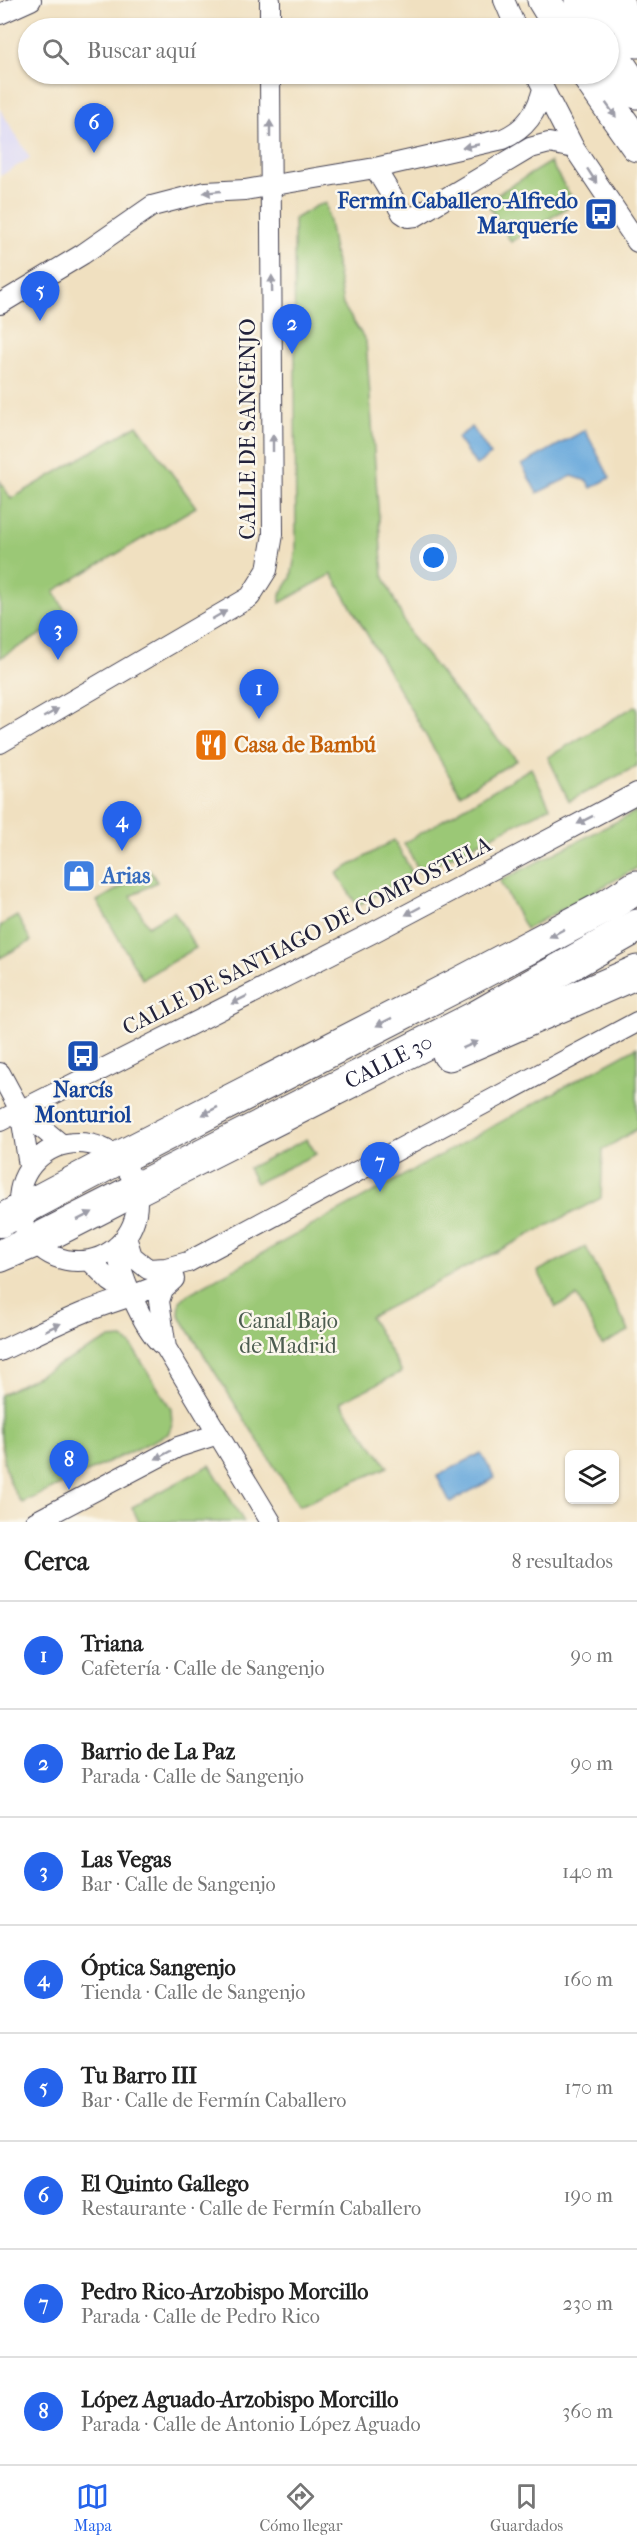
<!DOCTYPE html>
<html lang="es">
<head>
<meta charset="utf-8">
<style>
  :root { --surface:#fff; --page:#f6f6f6; --text:#222; --muted:#767676; --line:#e0e0e0; --accent:#2563eb }
  body { margin:0; font-family:"IM FELL French Canon",serif; background:var(--page); color:var(--text) }
  .controls { position:absolute; right:18px; bottom:18px; display:grid; overflow:hidden; border-radius:9px; box-shadow:0 2px 4px #0004 }
  .controls button { width:54px; height:54px; display:grid; place-items:center; padding:0; border:0; border-bottom:2px solid var(--line); background:var(--surface); color:var(--text); font:30px sans-serif }
  .you { position:absolute; left:434px; top:558px; width:21px; height:21px; margin:-15px; border:4px solid #fff; border-radius:50%; background:#1a73e8; box-shadow:0 0 0 9px #1a73e833 }
  .badge { display:grid; place-items:center; width:39px; height:39px; border-radius:50%; background:var(--accent); color:#fff; font-size:20px; font-weight:700 }
  .pin { position:absolute; translate:-50% -50px; filter:drop-shadow(0 2px 3px #0008) }
  .pin::after { content:''; position:absolute; top:32px; width:21px; height:18px; background:inherit; clip-path:polygon(0 0,100% 0,50% 100%) }
  .list { margin:0; padding:0; list-style:none }
  h2 { display:flex; justify-content:space-between; align-items:center; height:78px; margin:0; padding:0 24px; font-size:26px }
  h2 small { font-size:20px; font-weight:400; color:var(--muted) }
  .list li { display:grid; grid-template-columns:39px 1fr auto; gap:18px; align-items:center; box-sizing:border-box; height:108px; padding:0 24px; border-top:2px solid var(--line) }
  .list b { display:block; font-size:22px; white-space:nowrap }
  .list p { margin:0; font-size:20px; white-space:nowrap; color:var(--muted) }
  .list em { font-size:20px; font-style:normal; color:var(--muted) }
  .icon { flex:none; width:33px; height:33px; fill:none; stroke:currentColor; stroke-width:2; stroke-linecap:round; stroke-linejoin:round }
  .map { position:relative; flex:none; width:637px; height:1522px; overflow:hidden }
  .search { position:absolute; background:var(--surface); box-shadow:0 2px 4px #0004; left:18px; right:18px; top:18px; height:66px; display:flex; align-items:center; gap:15px; box-sizing:border-box; padding:0 21px; border-radius:33px; color:var(--muted); font-size:22px }
  .sheet { height:942px; background:var(--surface) }
  nav { display:flex; justify-content:space-around; align-items:center; box-sizing:border-box; height:84px; border-top:2px solid var(--line); background:var(--surface); font-size:16px; color:var(--muted) }
  nav a { display:grid; justify-items:center; gap:3px }
  nav .on { color:var(--accent) }
  .map>svg:first-child { display:block }
  .built { fill:#d9d6f7 }
  .green { fill:#9bc876; stroke:#5e7558; stroke-width:1.5 }
  .water { fill:#69a9dc; stroke:#46668c; stroke-width:1.5 }
  .lines { fill:none; stroke-linecap:round; stroke-linejoin:round }
  .minor-casing { stroke:#413e4f; stroke-width:22 }
  .trunk-casing { stroke:#413e4f; stroke-width:34 }
  .motorway-casing { stroke:#413e4f; stroke-width:35 }
  .minor { stroke:#fff; stroke-width:20 }
  .trunk { stroke:#fff; stroke-width:32 }
  .motorway { stroke:#fff; stroke-width:33 }
  .oneway { fill:#9c9ca7 }
  .labels { text-anchor:middle; dominant-baseline:central; stroke-width:5; stroke-linejoin:round; paint-order:stroke }
  .transit-label { font-size:22px; font-weight:bold; fill:#164399; stroke:#fbf7ec; text-anchor:end }
  .street-label { font-size:22px; fill:#22223b; stroke:#fbf7ec }
  .food-label { font-size:22px; font-weight:bold; fill:#c56008; stroke:#fbf7ec; text-anchor:start }
  .shop-label { font-size:22px; font-weight:bold; fill:#366cbe; stroke:#fbf7ec; text-anchor:start }
  .park-label { font-size:22px; fill:#4c5c50; stroke:#fbf7ec }
</style>
</head>
<body>
<div class="map">
<svg width="637" height="1522" viewBox="0 0 637 1522">
  <rect width="100%" height="100%" fill="#fbf7ec"/>
  <filter id="ink" filterUnits="userSpaceOnUse"><feTurbulence type="fractalNoise" baseFrequency=".0167" numOctaves="2"/><feDisplacementMap in="SourceGraphic" scale="12" xChannelSelector="R" yChannelSelector="G"/><feConvolveMatrix kernelMatrix="1 2 1 2 8 2 1 2 1" color-interpolation-filters="sRGB"/></filter>
  <filter id="wash" filterUnits="userSpaceOnUse"><feTurbulence type="fractalNoise" baseFrequency=".008" numOctaves="4" result="noise"/><feDisplacementMap in="SourceGraphic" scale="24" xChannelSelector="R" yChannelSelector="G"/><feGaussianBlur stdDeviation="1.35" result="paint"/><feColorMatrix in="noise" values="0 0 0 0 0 0 0 0 0 0 0 0 0 0 0 0 0 1.4 0 .05"/><feComposite in="paint" operator="in"/></filter>
  <g filter="url(#wash)">
    <rect width="100%" height="100%" fill="#f0e0c0"/>
    <path class="built" d="M0,109L30,158L0,176Z"/>
    <path class="green" d="M550,162L575,203L511,242L486,201Z
      M326,203L343,305L366,341L383,575L411,636L457,694L517,760L460,794L332,574L280,603V595L291,578L296,550L294,219L316,206Z
      M137,425L196,507L54,591L69,618L0,658V481L11,499Z
      M635,706L637,707V766L569,801L548,757Z
      M531,768L550,807L420,872L404,843Z
      M637,811V868L526,929L500,881Z
      M394,840L413,874L357,906L337,873Z
      M150,870L157,882L131,896L148,926L174,911L196,948L142,979L97,901Z
      M17,916L31,941L0,958V926Z
      M637,1047V1129L603,1150L601,1198L370,1317L402,1372L340,1402L388,1467L299,1506L179,1315L180,1301L188,1294Z
      M307,1139L316,1154L256,1183L248,1168Z
      M586,1247L629,1331L602,1345L577,1296L556,1307L538,1271Z
      M123,1338L131,1345L171,1409L172,1424L168,1434L22,1503C0,1476 0,1432 0,1395L109,1339Z
      M210,1465L244,1522H139L132,1507Z"/>
    <path class="water" d="M213,22H239V28H213Z
      M472,427L491,455L476,465L457,438Z
      M585,430L610,478L591,488L587,481L572,476L537,493L522,465Z
      M481,1453L495,1478L450,1502L437,1476Z"/>
  </g>
  <g filter="url(#ink)">
    <g class="lines">
      <g class="minor-casing">
        <path id="minor" d="M270,0V28
          M504,0L516,28
          M0,14L31,0
          M536,74L574,148L637,242
          M375,168L402,213L408,217L416,216L530,148L549,143L574,148
          M0,304L83,254L152,206L206,192L245,190L375,168L503,139C526,129 537,112 543,89
          M0,743L250,597L267,570L273,534L270,74
          M0,1073L20,1110L29,1166
          M20,1110L61,1144
          M0,1121L372,933L637,793
          M19 1202a59 59 0 1 1 118 0a59 59 0 1 1-118 0Z
          M126,1237L132,1256L148,1269L166,1268L188,1262L637,1022
          M116,1247C120,1273 142,1326 161,1344
          M90,1261L110,1281L131,1295
          M174,1279L163,1289L159,1301L166,1348L271,1522
          M0,1351C28,1338 56,1324 85,1312C114,1301 144,1293 173,1279
          M35,1522L178,1447L218,1434"/>
      </g>
      <g class="trunk-casing">
        <path id="trunk" d="M0,1221L119,1158
          M0,1256L33,1242L137,1189"/>
      </g>
      <g class="motorway-casing">
        <g id="motorway">
          <path d="M544,0L561,28"/>
          <path d="M581,0L597,28"/>
          <path d="M615,0L637,41"/>
          <path d="M608,49L637,92"/>
          <path d="M587,74L637,145"/>
          <path d="M449,1054L637,972"/>
          <path d="M119,1158L461,983L609,905L637,887"/>
          <path id="s1" d="M137,1189L477,1017L637,926"/>
        </g>
      </g>
      <use href="#minor" class="minor"/>
      <use href="#trunk" class="trunk"/>
      <use href="#motorway" class="motorway"/>
    </g>
    <defs><path id="oneway-solid" d="M-6-.8H1V-3.2L6.5 0L1 3.2V.8H-6Z" transform="scale(1.5)"/></defs>
    <g class="oneway">
      <use href="#oneway-solid" transform="translate(611 110) rotate(54)"/>
      <use href="#oneway-solid" transform="translate(270 129) rotate(-90)"/>
      <use href="#oneway-solid" transform="translate(471 146) rotate(169)"/>
      <use href="#oneway-solid" transform="translate(592 176) rotate(57)"/>
      <use href="#oneway-solid" transform="translate(212 192) rotate(174)"/>
      <use href="#oneway-solid" transform="translate(272 284) rotate(-91)"/>
      <use href="#oneway-solid" transform="translate(273 443) rotate(-90)"/>
      <use href="#oneway-solid" transform="translate(219 615) rotate(-30)"/>
      <use href="#oneway-solid" transform="translate(51 713) rotate(-30)"/>
      <use href="#oneway-solid" transform="translate(585 820) rotate(153)"/>
      <use href="#oneway-solid" transform="translate(413 911) rotate(152)"/>
      <use href="#oneway-solid" transform="translate(557 933) rotate(152)"/>
      <use href="#oneway-solid" transform="translate(239 1000) rotate(153)"/>
      <use href="#oneway-solid" transform="translate(384 1022) rotate(153)"/>
      <use href="#oneway-solid" transform="translate(470 1045) rotate(-24)"/>
      <use href="#oneway-solid" transform="translate(210 1111) rotate(153)"/>
      <use href="#oneway-solid" transform="translate(85 1216) rotate(-27)"/>
      <use href="#oneway-solid" transform="translate(53 1327) rotate(-25)"/>
      <use href="#oneway-solid" transform="translate(163 1455) rotate(152)"/>
    </g>
  </g>
  <defs>
    <g id="bus-square" transform="scale(1.725)"><rect x="-9" y="-9" width="18" height="18" rx="4" fill="#1a4fb4" stroke="#fbf7ec"/><path d="M-5-6H5V4H4V6H2V4H-2V6H-4V4H-5ZM-3.5-4V0h7V-4ZM-3.5 1.2v1.5H-2V1.2ZM2 1.2v1.5H3.5V1.2Z" fill="#fff"/></g>
    <g id="restaurant-square" transform="scale(1.725)"><rect x="-9" y="-9" width="18" height="18" rx="4" fill="#e8710a" stroke="#fbf7ec"/><path d="M-5-6h1v4h1v-4h1v4h1v-4h1v5L-1.5 .5V6h-2V.5L-5-1ZM5-6V6H3V1.5H1.5Q1.5-4 5-6Z" fill="#fff"/></g>
    <g id="shop-square" transform="scale(1.725)"><rect x="-9" y="-9" width="18" height="18" rx="4" fill="#3f7fe0" stroke="#fbf7ec"/><path d="M-5-2.5h2.3a2.7 3.5 0 0 1 5.4 0H5L5.5 6h-11ZM-1.5-2.5h3a1.5 2.3 0 0 0-3 0Z" fill="#fff"/></g>
  </defs>
  <g fill-rule="evenodd">
    <use href="#bus-square" x="601" y="214"/>
    <use href="#restaurant-square" x="211" y="745"/>
    <use href="#shop-square" x="79" y="876"/>
    <use href="#bus-square" x="83" y="1056"/>
  </g>
  <g class="labels">
    <g class="transit-label">
      <text x="578" y="201">Fermín Caballero-Alfredo<tspan x="578" dy="25">Marqueríe</tspan></text>
      <text x="83" y="1090" text-anchor="middle">Narcís<tspan x="83" dy="25">Monturiol</tspan></text>
    </g>
    <g class="street-label">
      <text transform="translate(248 429) rotate(-90)">CALLE DE SANGENJO</text>
      <text transform="translate(307 936) rotate(-27)">CALLE DE SANTIAGO DE COMPOSTELA</text>
      <text stroke="none"><textPath href="#s1" startOffset="282">CALLE 30</textPath></text>
    </g>
    <g class="food-label">
      <text x="234" y="745">Casa de Bambú</text>
    </g>
    <g class="shop-label">
      <text x="102" y="876">Arias</text>
    </g>
    <g class="park-label">
      <text x="288" y="1321">Canal Bajo<tspan x="288" dy="25">de Madrid</tspan></text>
    </g>
  </g>
</svg>
<div class="controls">
<button><svg class="icon" aria-label="layers" viewBox="0 0 24 24"><path d="M12 4l9 5-9 5-9-5zM3 14l9 5 9-5"/></svg></button>
</div>
<div class="you"></div>
<div class="pin badge" style="left:259px;top:719px">1</div>
<div class="pin badge" style="left:292px;top:354px">2</div>
<div class="pin badge" style="left:58px;top:660px">3</div>
<div class="pin badge" style="left:122px;top:851px">4</div>
<div class="pin badge" style="left:40px;top:321px">5</div>
<div class="pin badge" style="left:94px;top:153px">6</div>
<div class="pin badge" style="left:380px;top:1192px">7</div>
<div class="pin badge" style="left:69px;top:1490px">8</div>
<div class="search"><svg class="icon" aria-label="search" viewBox="0 0 24 24"><circle cx="10" cy="10" r="6"/><path d="M15 15l6 6"/></svg>Buscar aquí</div>
</div>
<section class="sheet">
<h2>Cerca<small>8 resultados</small></h2>
<ul class="list">
<li><span class="badge">1</span><div><b>Triana</b><p>Cafetería · Calle de Sangenjo</p></div><em>90 m</em></li>
<li><span class="badge">2</span><div><b>Barrio de La Paz</b><p>Parada · Calle de Sangenjo</p></div><em>90 m</em></li>
<li><span class="badge">3</span><div><b>Las Vegas</b><p>Bar · Calle de Sangenjo</p></div><em>140 m</em></li>
<li><span class="badge">4</span><div><b>Óptica Sangenjo</b><p>Tienda · Calle de Sangenjo</p></div><em>160 m</em></li>
<li><span class="badge">5</span><div><b>Tu Barro III</b><p>Bar · Calle de Fermín Caballero</p></div><em>170 m</em></li>
<li><span class="badge">6</span><div><b>El Quinto Gallego</b><p>Restaurante · Calle de Fermín Caballero</p></div><em>190 m</em></li>
<li><span class="badge">7</span><div><b>Pedro Rico-Arzobispo Morcillo</b><p>Parada · Calle de Pedro Rico</p></div><em>230 m</em></li>
<li><span class="badge">8</span><div><b>López Aguado-Arzobispo Morcillo</b><p>Parada · Calle de Antonio López Aguado</p></div><em>360 m</em></li>
</ul>
</section>
<nav>
<a class="on"><svg class="icon" aria-label="map" viewBox="0 0 24 24"><path d="M3 6l6-2 6 2 6-2v14l-6 2-6-2-6 2zM9 4v14M15 6v14"/></svg>Mapa</a>
<a><svg class="icon" aria-label="directions" viewBox="0 0 24 24"><path d="M12 3l9 9-9 9-9-9zM9 14v-3h6M13 9l2 2-2 2"/></svg>Cómo llegar</a>
<a><svg class="icon" aria-label="saved" viewBox="0 0 24 24"><path d="M7 4h10v16l-5-4-5 4z"/></svg>Guardados</a>
</nav>
</body>
</html>
